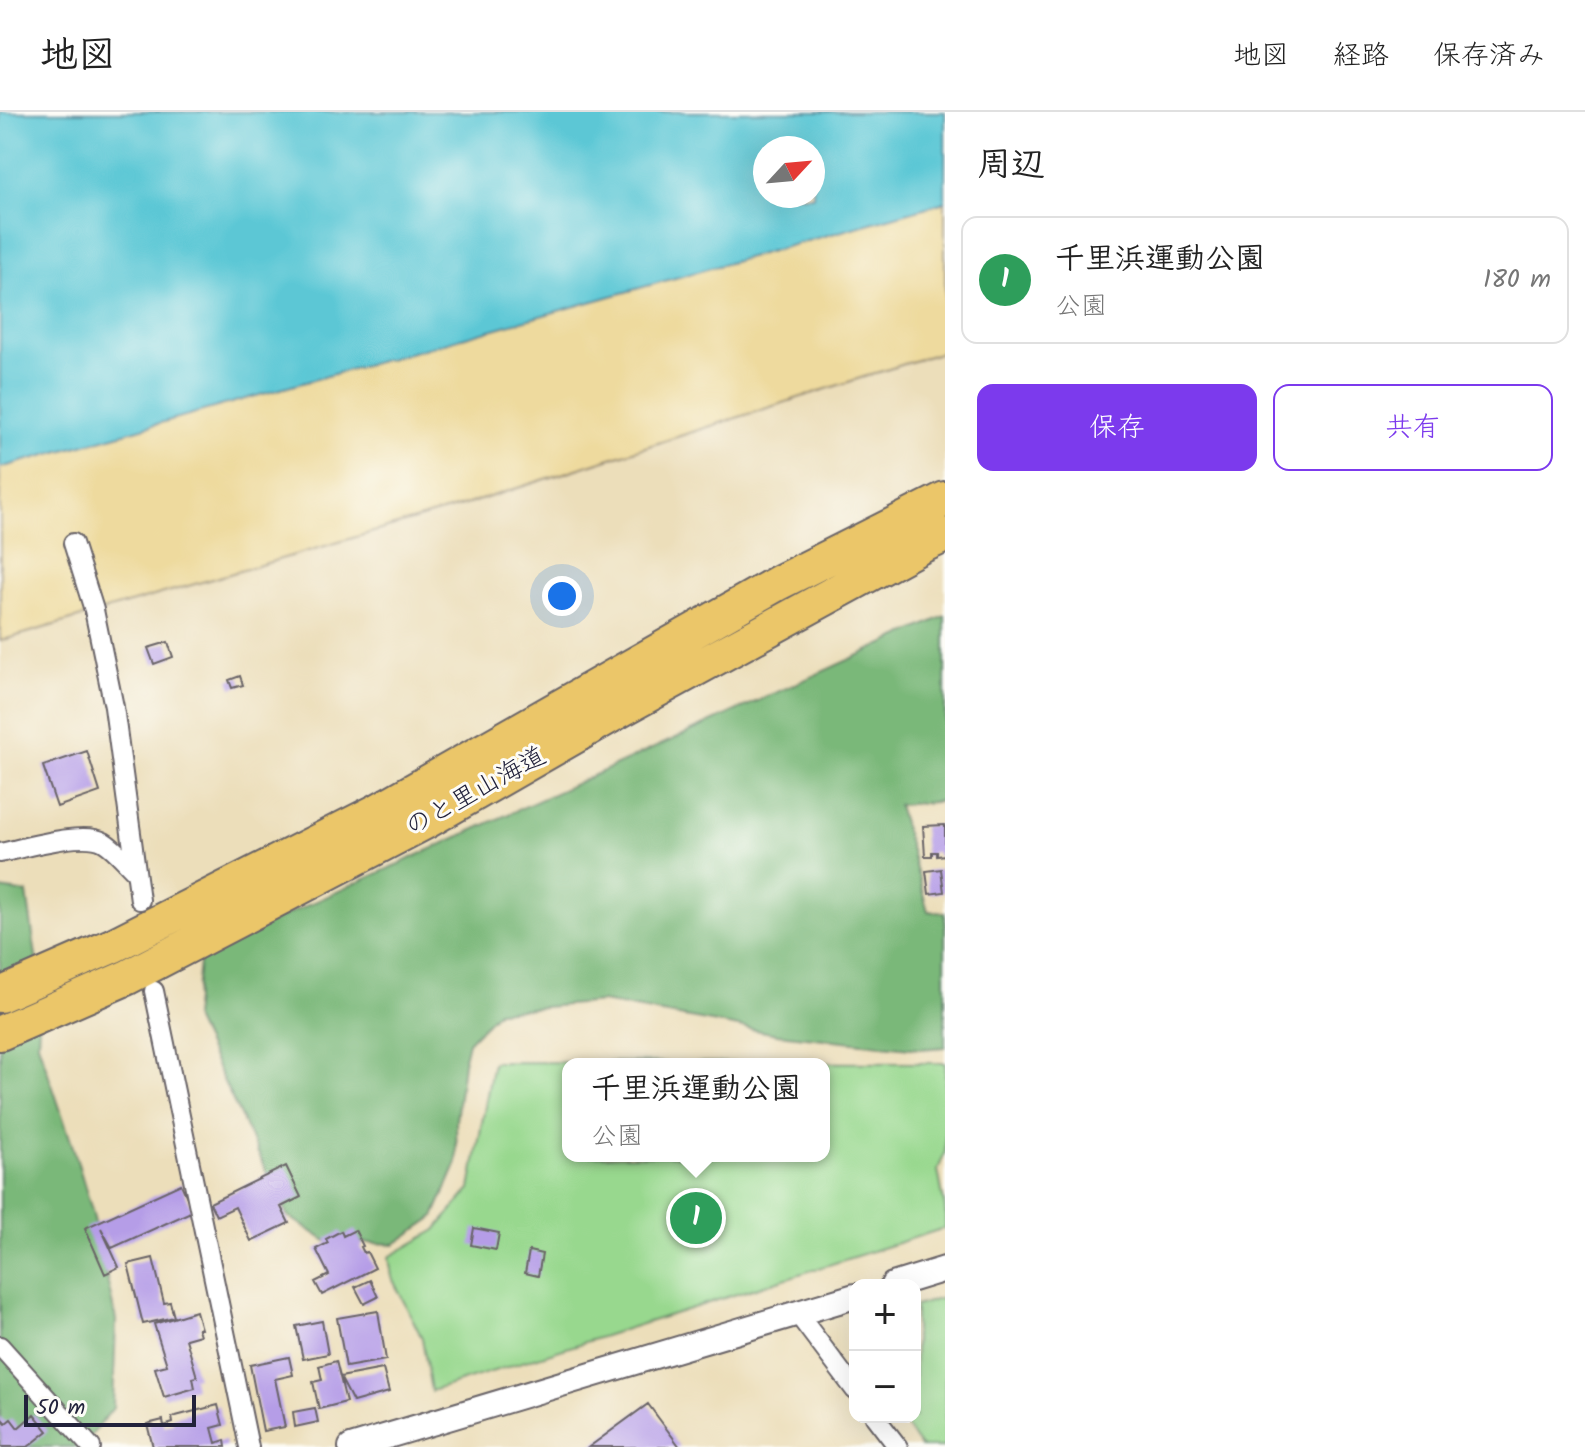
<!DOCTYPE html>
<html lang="ja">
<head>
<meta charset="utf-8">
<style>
  :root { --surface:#fff; --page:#f2f2f2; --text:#222; --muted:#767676; --line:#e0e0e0; --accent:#7c3aed }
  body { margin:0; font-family:Kalam,"Klee One",sans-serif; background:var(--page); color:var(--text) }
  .controls { position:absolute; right:24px; bottom:24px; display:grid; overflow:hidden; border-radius:16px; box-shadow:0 8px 32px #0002 }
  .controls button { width:72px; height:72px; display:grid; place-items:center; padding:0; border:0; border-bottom:2px solid var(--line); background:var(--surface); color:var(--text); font:40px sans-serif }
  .compass { position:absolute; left:753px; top:24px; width:72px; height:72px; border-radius:50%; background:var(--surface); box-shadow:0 8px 32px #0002; rotate:64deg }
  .scale { position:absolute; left:24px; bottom:20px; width:172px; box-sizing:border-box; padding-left:8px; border:4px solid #22223b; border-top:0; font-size:22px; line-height:28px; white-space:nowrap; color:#22223b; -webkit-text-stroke:6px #fdfcf7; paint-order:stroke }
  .you { position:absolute; left:562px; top:484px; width:28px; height:28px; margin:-20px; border:6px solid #fff; border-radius:50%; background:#1a73e8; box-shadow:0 0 0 12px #1a73e833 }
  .badge { display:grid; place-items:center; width:52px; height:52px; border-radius:50%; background:var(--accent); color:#fff; font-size:26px; font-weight:700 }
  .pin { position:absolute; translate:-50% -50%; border:4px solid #fff; box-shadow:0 2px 8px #0006 }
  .popup { position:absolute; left:562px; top:946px; width:268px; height:104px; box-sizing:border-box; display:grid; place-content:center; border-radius:16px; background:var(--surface); filter:drop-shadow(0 2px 6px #0005); font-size:26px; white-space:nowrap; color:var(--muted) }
  .popup b { font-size:30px; color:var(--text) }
  .popup::after { content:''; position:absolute; left:50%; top:100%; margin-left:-16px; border:16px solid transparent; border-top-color:var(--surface) }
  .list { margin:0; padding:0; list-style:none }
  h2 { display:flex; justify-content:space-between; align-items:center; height:104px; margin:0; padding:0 32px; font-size:34px }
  h2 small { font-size:26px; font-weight:400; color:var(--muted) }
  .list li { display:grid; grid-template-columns:52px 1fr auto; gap:24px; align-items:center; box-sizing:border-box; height:128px; margin:0 16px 16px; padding:0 16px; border:2px solid var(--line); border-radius:16px }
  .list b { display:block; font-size:30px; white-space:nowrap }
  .list p { margin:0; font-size:26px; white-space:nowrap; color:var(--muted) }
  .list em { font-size:26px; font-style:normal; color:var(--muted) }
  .actions { display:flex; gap:16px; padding:24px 32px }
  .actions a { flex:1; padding:18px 0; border:2px solid var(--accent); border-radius:16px; text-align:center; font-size:28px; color:var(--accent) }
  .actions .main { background:var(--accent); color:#fff }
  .map { position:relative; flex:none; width:945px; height:1335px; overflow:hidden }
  header { display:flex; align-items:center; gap:48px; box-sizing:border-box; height:112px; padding:0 40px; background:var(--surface); border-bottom:2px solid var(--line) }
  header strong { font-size:38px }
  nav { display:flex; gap:44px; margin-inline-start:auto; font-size:28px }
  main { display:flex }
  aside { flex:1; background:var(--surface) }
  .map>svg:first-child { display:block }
  .green { fill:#98d88e; stroke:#5d7d64; stroke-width:2; fill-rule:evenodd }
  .forest { fill:#7ab879; stroke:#4e6d5a; stroke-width:2 }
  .sand { fill:#eeda9e; stroke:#887e6c; stroke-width:2 }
  .water { fill:#5cc7d5; stroke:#3f7488; stroke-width:2; fill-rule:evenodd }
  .building { fill:#b59de7 }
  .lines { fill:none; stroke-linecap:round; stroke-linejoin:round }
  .minor-casing { stroke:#696467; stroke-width:22 }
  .tertiary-casing { stroke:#696467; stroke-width:28 }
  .motorway-casing { stroke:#696467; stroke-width:38 }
  .minor { stroke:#fff; stroke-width:18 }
  .tertiary { stroke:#fff; stroke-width:24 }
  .motorway { stroke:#ebc669; stroke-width:34 }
  .labels { text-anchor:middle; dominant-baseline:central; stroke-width:6; stroke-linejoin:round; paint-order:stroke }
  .street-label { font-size:26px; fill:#22223b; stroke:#fdfcf7 }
</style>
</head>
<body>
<header>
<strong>地図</strong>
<nav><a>地図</a><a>経路</a><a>保存済み</a></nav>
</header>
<main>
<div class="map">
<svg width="945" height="1335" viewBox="0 0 945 1335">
  <rect width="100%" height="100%" fill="#fdfcf7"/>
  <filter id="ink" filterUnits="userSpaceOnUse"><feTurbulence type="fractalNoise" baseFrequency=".0125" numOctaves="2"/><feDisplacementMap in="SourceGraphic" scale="16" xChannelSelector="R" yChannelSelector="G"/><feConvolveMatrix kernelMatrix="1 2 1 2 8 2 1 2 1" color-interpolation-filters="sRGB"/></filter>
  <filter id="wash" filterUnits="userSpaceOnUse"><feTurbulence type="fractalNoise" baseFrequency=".006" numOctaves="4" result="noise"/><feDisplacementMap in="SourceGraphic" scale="32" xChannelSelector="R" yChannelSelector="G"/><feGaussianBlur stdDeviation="1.8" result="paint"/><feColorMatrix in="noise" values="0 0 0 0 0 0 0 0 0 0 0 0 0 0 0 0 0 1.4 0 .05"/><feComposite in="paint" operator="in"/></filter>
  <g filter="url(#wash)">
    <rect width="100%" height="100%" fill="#ecdeba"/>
    <path class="green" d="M493,950L945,951V1040L938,1058L945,1096V1116L431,1279L422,1226L392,1166L389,1145L436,1118L470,1077ZM568,952H824V1044H568Z
      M945,1185V1335H921L899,1305H915V1194Z"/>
    <path class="forest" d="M945,504V689L898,693L928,799L945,801V935L920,937L777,922L602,890L498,899L468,930L463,951L456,1009L457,1051L434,1105L395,1132L326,1129L288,1104L193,905L200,842Z
      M0,777L27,781L41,879L38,931L74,1038L93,1102L116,1208L113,1296L82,1335H0Z"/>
    <path class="sand" d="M945,90V239L452,397L0,529V356Z"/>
    <path class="water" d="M0,0H945V90L0,356ZM765,36H813V84H765Z"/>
    <g id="blocks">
      <path class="building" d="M168,530L173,545L154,552L148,536Z
        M240,564L243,573L232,576L229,568Z
        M87,639L100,680L57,695L43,654Z
        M945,713V743L937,744V740H932V744H925L923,714Z
        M941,757L944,780L929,782L926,759Z
        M286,1054L301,1085L281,1095L289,1111L251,1129L235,1095L216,1104L210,1091Z
        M181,1072L193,1099L112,1136L101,1116L119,1155L105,1162L85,1116Z
        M474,1116L499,1121L496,1138L471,1133Z
        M355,1118L363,1134L361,1135L364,1141L367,1140L375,1156L322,1183L315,1170L329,1163L316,1137L328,1131L326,1127L341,1119L343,1124Z
        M529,1139L542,1142L538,1164L525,1161Z
        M153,1146L164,1191L170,1190L174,1205L143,1212L128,1152Z
        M370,1168L378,1185L364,1192L355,1175Z
        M196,1199L201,1217H198L200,1223L186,1227L197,1265L193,1266L195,1276L164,1285L155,1256L167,1253L154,1212Z
        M378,1199L386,1248L346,1255L337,1206Z
        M322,1209L328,1242L303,1247L296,1214Z
        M289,1245L293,1263L275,1267L285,1315L263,1319L250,1253Z
        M336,1249L340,1265L383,1257L389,1280L353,1290L340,1265L346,1290L319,1297L313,1270L322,1268L319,1254Z
        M648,1292L680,1335H589Z
        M218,1293L223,1313L212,1316L216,1331L225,1328L226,1335H153L147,1312L163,1308L164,1314L173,1311L172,1305Z
        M315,1296L318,1310L295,1315L293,1300Z
        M34,1302L48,1319L28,1335H1L0,1305L6,1311L11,1307L18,1316Z"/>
    </g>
  </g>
  <g filter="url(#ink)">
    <use href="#blocks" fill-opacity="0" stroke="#696467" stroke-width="2"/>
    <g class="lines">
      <g class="minor-casing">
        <path id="minor" d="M73,431L94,498L114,595L140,788
          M0,741C24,736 84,718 104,730C116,737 126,751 136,760
          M154,879L249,1335
          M797,1201L855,1278
          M0,1234L91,1335
          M875,1305L898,1335"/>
      </g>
      <g class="tertiary-casing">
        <path id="tertiary" d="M893,1173L945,1157
          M351,1335L855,1184"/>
      </g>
      <g class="motorway-casing">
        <path id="motorway" d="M0,883L112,834L376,700L778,471L945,387
          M0,921L128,865L425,710L622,597L919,435L945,423"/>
      </g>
      <use href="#minor" class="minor"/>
      <use href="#tertiary" class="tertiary"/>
      <use href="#motorway" class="motorway"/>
    </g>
  </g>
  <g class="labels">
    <g class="street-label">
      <text transform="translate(476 680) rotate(-29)">のと里山海道</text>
    </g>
  </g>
</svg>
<div class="controls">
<button>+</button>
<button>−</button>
</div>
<svg class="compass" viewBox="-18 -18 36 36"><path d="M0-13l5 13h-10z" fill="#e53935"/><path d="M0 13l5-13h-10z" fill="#767676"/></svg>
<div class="scale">50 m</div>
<div class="you"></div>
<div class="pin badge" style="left:696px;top:1106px;background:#2e9e5b">1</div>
<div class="popup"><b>千里浜運動公園</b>公園</div>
</div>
<aside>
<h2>周辺<small></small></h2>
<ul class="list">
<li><span class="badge" style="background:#2e9e5b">1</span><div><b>千里浜運動公園</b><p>公園</p></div><em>180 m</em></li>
</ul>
<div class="actions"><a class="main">保存</a><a>共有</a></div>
</aside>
</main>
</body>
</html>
